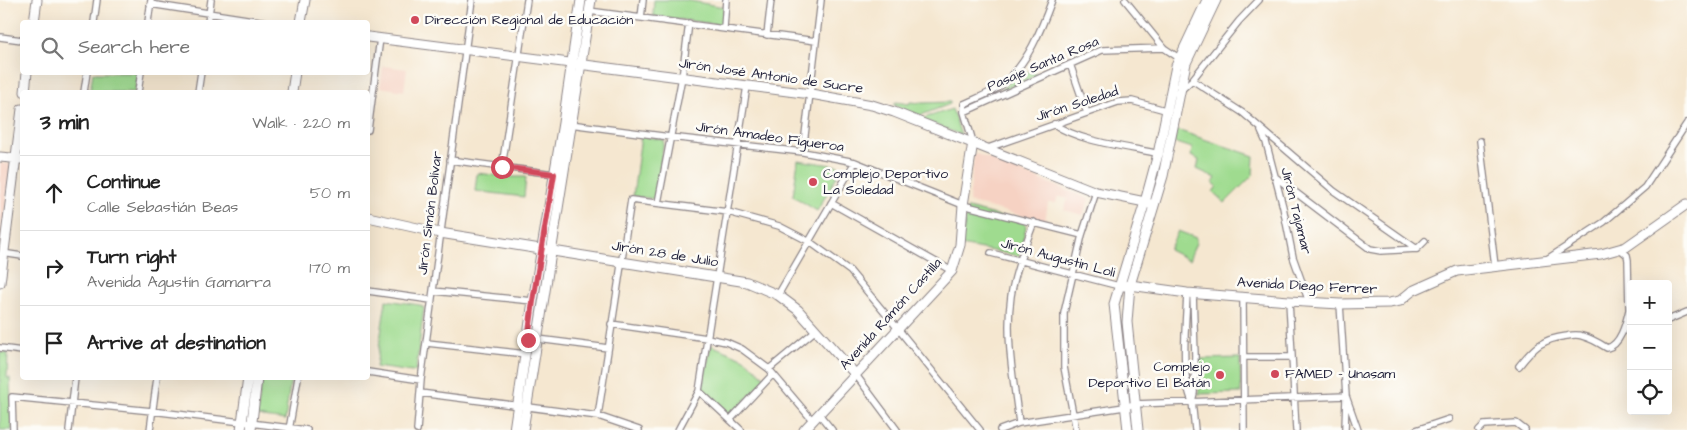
<!DOCTYPE html>
<html lang="en">
<head>
<meta charset="utf-8">
<style>
  :root { --surface:#fff; --page:#f6f6f6; --text:#222; --muted:#767676; --line:#e0e0e0 }
  body { margin:0; font-family:"Architects Daughter",sans-serif; background:var(--page); color:var(--text) }
  .controls { position:absolute; right:15px; bottom:15px; display:grid; overflow:hidden; border-radius:5px; box-shadow:0 5px 20px #0002 }
  .controls button { width:45px; height:45px; display:grid; place-items:center; padding:0; border:0; border-bottom:1px solid var(--line); background:var(--surface); color:var(--text); font:25px sans-serif }
  .stop { position:absolute; width:15px; height:15px; margin:-11px; border:4px solid #d1495b; border-radius:50%; background:#fff }
  .stop.end { background:#d1495b; border-color:#fff; box-shadow:0 1px 5px #0008 }
  .list { margin:0; padding:0; list-style:none }
  h2 { display:flex; justify-content:space-between; align-items:center; height:65px; margin:0; padding:0 20px; font-size:21px }
  h2 small { font-size:16px; font-weight:400; color:var(--muted) }
  .list li { display:grid; grid-template-columns:32px 1fr auto; gap:15px; align-items:center; box-sizing:border-box; height:75px; padding:0 20px; border-top:1px solid var(--line) }
  .list b { display:block; font-size:19px; white-space:nowrap }
  .list p { margin:0; font-size:16px; white-space:nowrap; color:var(--muted) }
  .list em { font-size:16px; font-style:normal; color:var(--muted) }
  .icon { flex:none; width:28px; height:28px; fill:none; stroke:currentColor; stroke-width:2; stroke-linecap:round; stroke-linejoin:round }
  .map { position:relative; flex:none; width:1687px; height:430px; overflow:hidden }
  .search { position:absolute; background:var(--surface); box-shadow:0 5px 20px #0002; left:20px; top:20px; width:350px; height:55px; display:flex; align-items:center; gap:12px; box-sizing:border-box; padding:0 18px; border-radius:5px; color:var(--muted); font-size:19px }
  .panel { position:absolute; background:var(--surface); box-shadow:0 5px 20px #0002; left:20px; top:90px; width:350px; height:290px; border-radius:5px }
  .map>svg:first-child { display:block }
  .built { fill:#f6d2c3 }
  .green { fill:#9fdb8f; stroke:#607e65 }
  .lines { fill:none; stroke-linecap:round; stroke-linejoin:round }
  .street-casing { stroke:#8c8486; stroke-width:8 }
  .secondary-casing { stroke:#8c8486; stroke-width:11 }
  .primary-casing { stroke:#8c8486; stroke-width:11 }
  .street { stroke:#fff; stroke-width:5.5 }
  .secondary { stroke:#fff; stroke-width:9 }
  .primary { stroke:#fff; stroke-width:9 }
  .route { stroke:#d1495b; stroke-width:6 }
  .poi-dot { fill:#d1495b; stroke:#fdfcf7; stroke-width:2 }
  .labels { text-anchor:middle; dominant-baseline:central; stroke-width:5; stroke-linejoin:round; paint-order:stroke }
  .poi-label { font-size:14px; fill:#22223b; stroke:#fdfcf7; text-anchor:start }
  .street-label { font-size:14px; fill:#22223b; stroke:#fdfcf7 }
</style>
</head>
<body>
<div class="map">
<svg width="1687" height="430" viewBox="0 0 1687 430">
  <rect width="100%" height="100%" fill="#fdfcf7"/>
  <filter id="ink" filterUnits="userSpaceOnUse"><feTurbulence type="fractalNoise" baseFrequency=".02" numOctaves="2"/><feDisplacementMap in="SourceGraphic" scale="10" xChannelSelector="R" yChannelSelector="G"/><feConvolveMatrix kernelMatrix="1 2 1 2 8 2 1 2 1" color-interpolation-filters="sRGB"/></filter>
  <filter id="wash" filterUnits="userSpaceOnUse"><feTurbulence type="fractalNoise" baseFrequency=".0096" numOctaves="4" result="noise"/><feDisplacementMap in="SourceGraphic" scale="20" xChannelSelector="R" yChannelSelector="G"/><feGaussianBlur stdDeviation="1.12" result="paint"/><feColorMatrix in="noise" values="0 0 0 0 0 0 0 0 0 0 0 0 0 0 0 0 0 1.4 0 .05"/><feComposite in="paint" operator="in"/></filter>
  <g filter="url(#wash)">
    <rect width="100%" height="100%" fill="#f5e7d0"/>
    <path class="built" d="M383,66L407,69L404,91L380,87Z
      M977,154L1089,199L1083,215L1064,210L1068,199L1058,196L1056,203H1048L1045,222L969,202L974,155Z
      M0,163L11,164L0,249Z"/>
    <path class="green" d="M654,0H685L724,7L723,25L653,16Z
      M1019,70L1036,73L1037,75L1003,91L1002,88L1008,84Z
      M93,73H139L135,92H90Z
      M896,102L909,104L910,102L923,103L950,102V104L919,116L894,105Z
      M952,109L961,135L921,119Z
      M1177,130L1254,156L1253,175L1225,203L1213,192L1217,186L1213,183L1216,178L1197,169L1199,160L1191,156L1192,148L1174,142Z
      M641,136L664,140L655,199L633,196Z
      M798,160L838,166L841,169L817,211L793,196Z
      M477,173L510,177H526L524,197L475,191Z
      M968,208L1025,223L1026,227L1019,256L961,245Z
      M1178,231L1196,238V243L1189,260L1169,250Z
      M386,300L420,305L424,308L416,370L412,372L376,367Z
      M711,345L745,359L766,378L730,417L702,390Z
      M0,352L8,353L7,378H10L12,430H0Z
      M1240,358L1241,393L1199,394L1198,359Z
      M262,378H291L285,420L257,416Z"/>
  </g>
  <g filter="url(#ink)">
    <g class="lines">
      <g class="street-casing">
        <path id="street" d="M1125,0L1164,48L1182,60
          M150,4L266,22
          M589,11L816,41
          M641,18L643,0
          M94,22L97,0
          M148,22L151,0
          M208,22L211,0
          M724,28L726,0
          M767,35L771,0
          M0,37L22,40
          M1070,64L1087,113
          M1192,80L1243,113L1334,191L1417,249
          M84,92L87,72
          M138,92L141,72
          M198,92L201,72
          M1170,94L1180,91L1192,80L1239,21L1259,0
          M964,112L1102,50L1164,48
          M570,124L670,137L803,152L855,162L963,205L1082,235
          M1054,124C1079,142 1129,147 1160,154
          M368,130L380,38
          M1261,131L1266,142L1283,207L1293,257L1309,302
          M1480,141L1495,266
          M973,142L964,112V104C977,98 992,93 1003,84C1028,63 1041,30 1052,0
          M988,148L1118,102L1132,101L1169,111
          M803,152L821,0
          M450,160L554,174
          M502,167L527,0
          M1274,176L1370,249L1381,251L1417,249L1425,241
          M658,203L682,77L689,23
          M831,203L952,271
          M1620,249L1627,255L1628,260L1629,310L1630,313
          M2,253L22,256
          M991,253L1119,286
          M1547,259L1604,222L1645,187L1687,123
          M368,291L431,300
          M433,291L533,301
          M1187,293C1186,323 1180,374 1192,401
          M1193,293L1195,356L1194,393L1192,401L1195,430
          M778,295L855,162
          M1243,297L1244,430
          M1289,301L1296,430
          M1340,304L1346,396L1345,430
          M1668,320L1687,312
          M611,324L707,338L726,342L742,349L769,369L813,421
          M538,339L608,348
          M427,343L526,354
          M0,348L22,351
          M1244,357H1292
          M1519,366C1534,347 1542,339 1567,336C1572,335 1577,334 1582,336C1591,338 1599,343 1607,348C1621,345 1626,322 1629,310
          M769,369L816,330
          M368,372L421,380
          M856,375L897,430
          M699,391L741,430
          M420,393L598,416L639,430
          M819,414L832,430
          M598,416L631,200L728,212L779,226L810,242L850,271L899,330L980,430
          M730,420L773,374
          M1019,423C1014,382 1005,338 1011,296C1015,271 1025,246 1034,222
          M13,430L12,397L152,411L307,430
          M69,430L75,378
          M150,430L157,378
          M289,430L298,378
          M417,430L421,380L472,0
          M678,430L699,391L747,86
          M1000,430L1019,423L1124,407L1135,404L1346,396L1358,430
          M1076,430L1064,367V313L1082,235L1096,192
          M1416,430L1449,419
          M1479,430L1484,425L1516,423L1525,430"/>
      </g>
      <g class="secondary-casing">
        <path id="secondary" d="M34,22L37,0
          M301,22L305,0
          M368,37L811,94L872,105L894,112L1096,192L1145,202L1152,205
          M25,92L27,72
          M292,92L295,72
          M0,157L22,159
          M368,217L440,233L747,282L778,295L798,310L856,375
          M0,283L22,109
          M1124,286L1130,285L1187,293L1289,301L1340,304L1389,303L1400,301L1412,291L1457,271L1601,254L1626,247L1687,204
          M241,430L248,378
          M251,430L257,378
          M514,430L533,301L563,123L581,0
          M523,430L591,0
          M804,430L952,271L960,245L963,205L973,142"/>
      </g>
      <g class="primary-casing">
        <path id="primary" d="M1128,430L1114,304L1145,202L1158,154L1176,66L1207,0
          M1138,430L1127,322L1130,285L1163,176L1186,63L1216,0"/>
      </g>
      <use href="#street" class="street"/>
      <use href="#secondary" class="secondary"/>
      <use href="#primary" class="primary"/>
    </g>
  </g>
  <g class="lines" filter="url(#ink)">
    <path class="route" d="M502,167L554,174L533,301L528,340"/>
  </g>
  <g class="poi-dot">
    <circle cx="415" cy="20" r="5"/>
    <circle cx="813" cy="182" r="5"/>
    <circle cx="1275" cy="374" r="5"/>
    <circle cx="1220" cy="375" r="5"/>
  </g>
  <g class="labels">
    <g class="poi-label">
      <text x="425" y="20">Dirección Regional de Educación</text>
      <text x="823" y="174">Complejo Deportivo<tspan x="823" dy="16">La Soledad</tspan></text>
      <text x="1210" y="367" text-anchor="end">Complejo<tspan x="1210" dy="16">Deportivo El Batán</tspan></text>
      <text x="1285" y="374">FAMED - Unasam</text>
    </g>
    <g class="street-label">
      <text transform="translate(1043 64) rotate(-23)">Pasaje Santa Rosa</text>
      <text transform="translate(771 76) rotate(8)">Jirón José Antonio de Sucre</text>
      <text transform="translate(1077 104) rotate(-18)">Jirón Soledad</text>
      <text transform="translate(770 137) rotate(8)">Jirón Amadeo Figueroa</text>
      <text transform="translate(1296 211) rotate(76)">Jirón Tajamar</text>
      <text transform="translate(430 213) rotate(-83)">Jirón Simón Bolívar</text>
      <text transform="translate(665 254) rotate(9)">Jirón 28 de Julio</text>
      <text transform="translate(1058 258) rotate(15)">Jirón Augustin Loli</text>
      <text transform="translate(1307 286) rotate(3)">Avenida Diego Ferrer</text>
      <text transform="translate(891 314) rotate(-48)">Avenida Ramón Castilla</text>
    </g>
  </g>
</svg>
<div class="controls">
<button>+</button>
<button>−</button>
<button><svg class="icon" aria-label="locate" viewBox="0 0 24 24"><circle cx="12" cy="12" r="6"/><path d="M12 2v4M12 18v4M2 12h4M18 12h4"/></svg></button>
</div>
<div class="stop" style="left:502px;top:167px"></div>
<div class="stop end" style="left:528px;top:340px"></div>
<div class="search"><svg class="icon" aria-label="search" viewBox="0 0 24 24"><circle cx="10" cy="10" r="6"/><path d="M15 15l6 6"/></svg>Search here</div>
<section class="panel">
<h2>3 min<small>Walk · 220 m</small></h2>
<ul class="list">
<li><svg class="icon" aria-label="ahead" viewBox="0 0 24 24"><path d="M12 20V5M6 11l6-6 6 6"/></svg><div><b>Continue</b><p>Calle Sebastián Beas</p></div><em>50 m</em></li>
<li><svg class="icon" aria-label="right" viewBox="0 0 24 24"><path d="M7 20v-9h11M14 6l5 5-5 5"/></svg><div><b>Turn right</b><p>Avenida Agustín Gamarra</p></div><em>170 m</em></li>
<li><svg class="icon" aria-label="arrive" viewBox="0 0 24 24"><path d="M6 21V4h12l-3 4 3 4H6"/></svg><div><b>Arrive at destination</b></div></li>
</ul>
</section>
</div>
</body>
</html>
